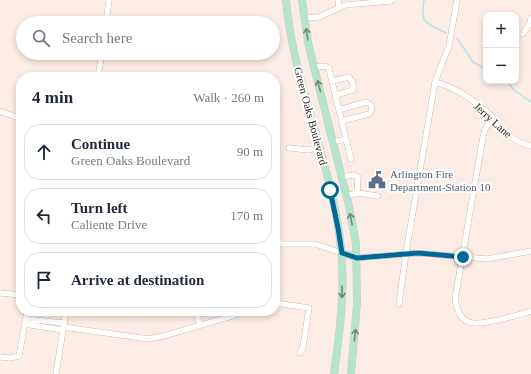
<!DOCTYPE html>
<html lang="en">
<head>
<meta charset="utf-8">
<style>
  :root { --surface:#fff; --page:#f2f2f3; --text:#1f2937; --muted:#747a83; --line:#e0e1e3 }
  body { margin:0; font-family:Georgia,serif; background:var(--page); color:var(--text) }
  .controls { position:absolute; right:12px; top:12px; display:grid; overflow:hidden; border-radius:8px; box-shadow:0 2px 6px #0003 }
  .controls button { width:36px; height:36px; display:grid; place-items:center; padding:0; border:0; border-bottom:1px solid var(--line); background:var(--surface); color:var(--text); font:20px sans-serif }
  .stop { position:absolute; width:12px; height:12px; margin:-9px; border:3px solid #006997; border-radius:50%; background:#fff }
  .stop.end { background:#006997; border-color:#fff; box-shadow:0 1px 4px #0008 }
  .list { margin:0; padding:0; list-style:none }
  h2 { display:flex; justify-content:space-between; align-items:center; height:52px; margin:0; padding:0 16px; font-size:17px }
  h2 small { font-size:13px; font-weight:400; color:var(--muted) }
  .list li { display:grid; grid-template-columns:26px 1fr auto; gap:12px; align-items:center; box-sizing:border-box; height:56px; margin:0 8px 8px; padding:0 8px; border:1px solid var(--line); border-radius:16px }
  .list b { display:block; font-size:15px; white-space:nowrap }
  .list p { margin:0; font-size:13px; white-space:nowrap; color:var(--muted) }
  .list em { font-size:13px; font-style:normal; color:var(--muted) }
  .icon { flex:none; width:22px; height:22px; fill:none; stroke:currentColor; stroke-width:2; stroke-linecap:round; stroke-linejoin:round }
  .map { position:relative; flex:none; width:531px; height:374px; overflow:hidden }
  .search { position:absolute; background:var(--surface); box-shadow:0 2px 6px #0003; left:16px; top:16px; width:264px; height:44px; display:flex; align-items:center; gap:10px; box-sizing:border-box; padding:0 14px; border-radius:22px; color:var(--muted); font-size:15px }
  .panel { position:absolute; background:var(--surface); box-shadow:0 2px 6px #0003; left:16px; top:72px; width:264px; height:244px; border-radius:16px }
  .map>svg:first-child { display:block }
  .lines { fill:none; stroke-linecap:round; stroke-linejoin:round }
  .stream { stroke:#b7e0eb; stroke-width:1.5 }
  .minor-casing { stroke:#b99a87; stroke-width:6 }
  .major-casing { stroke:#d0cdcc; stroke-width:8 }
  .minor { stroke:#fff; stroke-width:5.5 }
  .major { stroke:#b5e3cc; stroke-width:7 }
  .oneway { stroke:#76897a }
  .route { stroke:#006997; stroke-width:5 }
  .labels { text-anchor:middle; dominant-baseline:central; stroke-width:4; stroke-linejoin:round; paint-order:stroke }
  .street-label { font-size:11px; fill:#281c15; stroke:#fefefe }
  .service-label { font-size:11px; fill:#4e5e75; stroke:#fefefe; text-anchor:start }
</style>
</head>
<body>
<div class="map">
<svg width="531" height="374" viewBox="0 0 531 374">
  <rect width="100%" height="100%" fill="#fbede5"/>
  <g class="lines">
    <path class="stream" d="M424,0C420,25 425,22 446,33
      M457,38L473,62L486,69
      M507,81L514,90L531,102"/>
    <g class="minor-casing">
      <path id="minor" d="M338,0L339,7
        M304,18L319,17L345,5L391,1
        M106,23L109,0
        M523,34L530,23L531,18
        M314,67L325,66L329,68L330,73L346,139L333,142
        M98,77L102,53
        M332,81L349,77L353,83V90L336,95
        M435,82C455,87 475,101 490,115C494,118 497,123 500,127C509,137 518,143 531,146
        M339,110L366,102L371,105C372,109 372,111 369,114L342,121
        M0,111L21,119
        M493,118L485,129L483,137L455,299C456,308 460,319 469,322C481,327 518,315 531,311
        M346,139L351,159
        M289,148L308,150L319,148
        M342,177L354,175L358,177L357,193
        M346,196L357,193L378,196
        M275,240L282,244H315L342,253
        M357,258L418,253L487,259L531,251
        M0,293L21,295
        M275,303L309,308L303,347L300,353
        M399,304L406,253L435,82L449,46L457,0
        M196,311L200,325
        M25,319L64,323
        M24,324L63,330
        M63,327L149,339L167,335L232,316L242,311
        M0,357L10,358L19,356L27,311
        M56,374L66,311"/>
    </g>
    <g class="major-casing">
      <path id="major" d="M286,0C293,81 330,159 340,240C346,285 340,330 334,374
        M302,0L308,43L349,206L356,244L357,303L351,374
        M342,253L357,258"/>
    </g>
    <use href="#minor" class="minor"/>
    <use href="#major" class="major"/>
  </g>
  <defs><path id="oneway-shaft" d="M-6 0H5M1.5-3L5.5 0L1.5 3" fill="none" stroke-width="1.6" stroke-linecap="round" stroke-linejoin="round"/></defs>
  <g class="oneway">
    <use href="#oneway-shaft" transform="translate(307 34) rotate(-98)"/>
    <use href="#oneway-shaft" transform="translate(319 86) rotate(-105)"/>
    <use href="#oneway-shaft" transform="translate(351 219) rotate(-101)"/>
    <use href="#oneway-shaft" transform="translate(342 292) rotate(90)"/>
    <use href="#oneway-shaft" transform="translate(355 335) rotate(-84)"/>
  </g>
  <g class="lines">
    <path class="route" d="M330,190L338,228L342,253L357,258L418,253L463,257"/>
  </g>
  <defs>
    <g id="civic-bare" transform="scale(1.38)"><path d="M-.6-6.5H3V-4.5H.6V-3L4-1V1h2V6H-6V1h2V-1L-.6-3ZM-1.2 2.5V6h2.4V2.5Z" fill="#5c6f8a" stroke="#fefefe" stroke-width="2.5" paint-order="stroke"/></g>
  </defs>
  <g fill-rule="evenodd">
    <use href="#civic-bare" x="377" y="180"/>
  </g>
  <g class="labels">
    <g class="street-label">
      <text transform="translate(311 116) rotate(75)">Green Oaks Boulevard</text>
      <text transform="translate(493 120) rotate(42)">Jerry Lane</text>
    </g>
    <g class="service-label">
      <text x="390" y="174">Arlington Fire<tspan x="390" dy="13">Department-Station 10</tspan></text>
    </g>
  </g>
</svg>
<div class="controls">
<button>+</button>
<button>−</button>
</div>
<div class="stop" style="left:330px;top:190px"></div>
<div class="stop end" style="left:463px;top:257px"></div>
<div class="search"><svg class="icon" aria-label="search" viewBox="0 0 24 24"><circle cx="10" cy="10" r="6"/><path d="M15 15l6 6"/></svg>Search here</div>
<section class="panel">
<h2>4 min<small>Walk · 260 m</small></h2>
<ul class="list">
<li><svg class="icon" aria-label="ahead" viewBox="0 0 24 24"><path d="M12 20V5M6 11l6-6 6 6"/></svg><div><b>Continue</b><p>Green Oaks Boulevard</p></div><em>90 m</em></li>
<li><svg class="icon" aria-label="left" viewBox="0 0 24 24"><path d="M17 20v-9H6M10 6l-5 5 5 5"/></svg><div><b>Turn left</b><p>Caliente Drive</p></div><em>170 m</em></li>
<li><svg class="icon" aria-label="arrive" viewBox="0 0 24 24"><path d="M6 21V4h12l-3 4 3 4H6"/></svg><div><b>Arrive at destination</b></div></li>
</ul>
</section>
</div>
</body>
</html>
